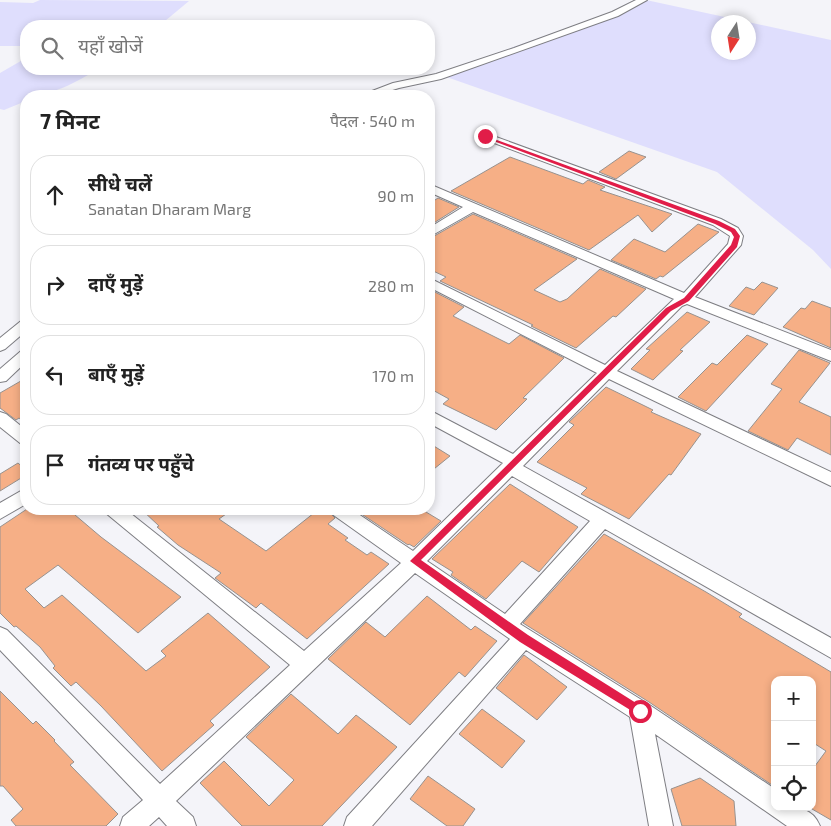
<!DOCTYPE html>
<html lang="hi">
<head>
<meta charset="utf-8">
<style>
  :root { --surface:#fff; --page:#f6f6f6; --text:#222; --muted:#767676; --line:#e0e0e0 }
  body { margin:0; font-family:"Exo 2","Noto Sans Devanagari",sans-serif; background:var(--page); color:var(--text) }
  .controls { position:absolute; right:15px; bottom:15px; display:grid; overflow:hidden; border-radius:10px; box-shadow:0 2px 8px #0003 }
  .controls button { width:45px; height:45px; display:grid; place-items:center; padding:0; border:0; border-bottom:1px solid var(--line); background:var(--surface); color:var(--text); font:25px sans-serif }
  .compass { position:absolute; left:711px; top:15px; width:45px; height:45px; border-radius:50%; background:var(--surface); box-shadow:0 2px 8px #0003; rotate:192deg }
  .stop { position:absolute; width:15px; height:15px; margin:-11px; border:4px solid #e11d48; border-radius:50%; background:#fff }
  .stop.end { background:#e11d48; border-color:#fff; box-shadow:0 1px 5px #0008 }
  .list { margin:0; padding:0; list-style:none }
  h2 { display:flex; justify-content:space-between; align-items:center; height:65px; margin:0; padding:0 20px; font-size:21px }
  h2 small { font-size:16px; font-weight:400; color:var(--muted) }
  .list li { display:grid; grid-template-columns:32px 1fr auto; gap:15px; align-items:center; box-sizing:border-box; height:80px; margin:0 10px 10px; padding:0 10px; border:1px solid var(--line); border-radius:20px }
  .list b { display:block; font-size:19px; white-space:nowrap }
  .list p { margin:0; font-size:16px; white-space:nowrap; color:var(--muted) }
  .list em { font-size:16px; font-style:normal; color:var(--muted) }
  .icon { flex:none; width:28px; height:28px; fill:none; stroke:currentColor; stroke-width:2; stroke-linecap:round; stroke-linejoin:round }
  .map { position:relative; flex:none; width:831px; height:826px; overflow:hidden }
  .search { position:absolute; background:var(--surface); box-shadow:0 2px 8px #0003; left:20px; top:20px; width:415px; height:55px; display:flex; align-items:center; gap:12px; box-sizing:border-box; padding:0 18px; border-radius:20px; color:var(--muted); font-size:19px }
  .panel { position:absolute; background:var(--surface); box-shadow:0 2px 8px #0003; left:20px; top:90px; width:415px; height:425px; border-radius:20px }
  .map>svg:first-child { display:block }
  .green { fill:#dfdefd; fill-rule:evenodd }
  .building { fill:#f6af86; stroke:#97928f }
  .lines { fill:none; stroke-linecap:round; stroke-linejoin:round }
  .street-casing { stroke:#7e7e83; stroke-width:2 }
  .street { fill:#fff; fill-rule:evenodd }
  .route { fill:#e11d48 }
</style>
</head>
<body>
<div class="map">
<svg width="831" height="826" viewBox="0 0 831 826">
  <rect width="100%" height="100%" fill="#f4f4f9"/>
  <path class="green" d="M40,0L189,1L159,26H26V46H0V2L33,3Z
    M646,0L831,40V269L813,250L717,172L438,74ZM718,22H748V52H718Z
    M26,58V69H98C77,82 51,96 26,96V101L4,110L0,109V73Z"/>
  <path class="building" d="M629,151L646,157L616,179L599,172Z
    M510,157L583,184L588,180L605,187L600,190L672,214L652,232L638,215L589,250L451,191Z
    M429,197L435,200L438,198L459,207L429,226Z
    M473,214L577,259L534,290L560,302L567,299L600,269L646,289L616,317L613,316L576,348L531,326L533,325L440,281L446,277L429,269V239Z
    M698,224L719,232L663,277L660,276L656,279L611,260L634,239L665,252Z
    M762,282L778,288L754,315L729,306L746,287L754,290Z
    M429,289L464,307L453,316L509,344L520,335L564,358L523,398L527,399L496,430L443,404L449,399L429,388Z
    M812,301L831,308V348L783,327L801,308L805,309Z
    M687,312L710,322L680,350L683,351L653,380L631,369L650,350L646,349Z
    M747,335L768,344L706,411L678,397L712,363L717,365Z
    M799,350L830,363L799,402L831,417V455L797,438L788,450L748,431L782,389L771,384Z
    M26,378V423L19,418L16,420L0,408V393Z
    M606,387L653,410L651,412L701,434L671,475L669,474L629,519L581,494L587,488L537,462L574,425L569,422Z
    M429,443L450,456L429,473Z
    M18,463L26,470V475L0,491V474Z
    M510,484L578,527L539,572L522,561L486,599L451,575L453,572L432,559Z
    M27,509H68L101,537L181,597L138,633L58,565L25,589L44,608L62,595L146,671L166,656L161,651L208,613L270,667L210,721L214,725L162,771L101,706L76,682L71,686L53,668L55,666L40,647L16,626L14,627L0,613V527Z
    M141,509H233L219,519L266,551L319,509H327L335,518L328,524L348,538L345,540L367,555L371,552L389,564L307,639L261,603L256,608L215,578L221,573L178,545L157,527L159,526Z
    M354,509H421L441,521L414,547L409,544L408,545Z
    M604,534L706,592L742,614L739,617L831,672V820L812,809V770L826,751L812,742V680H775V787L649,702L523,623Z
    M427,596L471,630L475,626L497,641L465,677L459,672L410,725L328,659L366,622L385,637Z
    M524,655L567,687L537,720L496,688Z
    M0,691L33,724L36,721L55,740L54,741L74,762L70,765L118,814L106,826H16L11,820L23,809L3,786H0Z
    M291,694L338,734L356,715L397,747L322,826H242L200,783L224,761L269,806L294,780L246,737Z
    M482,709L525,741L502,768L459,734Z
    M428,776L475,809L463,826H447L410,799Z
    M700,778L734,801L736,826H682L671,789Z"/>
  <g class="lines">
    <g class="street-casing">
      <path id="street" d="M636,0H647L618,16L441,79L399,88L373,96H359L393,83L436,74L514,48L612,12Z
        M485,133L721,219L738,228L743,236L741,245L695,297L831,350V361L687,304L682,306L617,371L831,472V486L609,379L523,466L831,638V658L605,529L520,624L648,704L775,789V807C794,807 812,806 820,826H787L655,734L673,826H649L630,717L526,650L372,826H344L347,817L510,639L415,573L176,801L193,817L196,826H167L159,817L149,826H120L123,817L143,800L0,650V627L7,630L160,784L290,665L107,514L104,509H125L304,651L401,563L332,514L329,509H351L413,551L503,463L429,423V410L513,454L597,373L429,287V278L605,365L674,299L473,212L429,237V228L463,207L429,192V184L684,293L728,244L730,236L713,225L481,138L480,136ZM512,476L590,521L505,614L427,561Z
        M26,320V331L5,349L0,351V338L21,321Z
        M26,349V362L6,381L0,382V369L21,351Z
        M0,412L6,414L26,430V445L20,443L0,427Z
        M26,488V504L0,519V503Z"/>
    </g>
    <use href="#street" class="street"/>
  </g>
  <path class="route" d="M483,135L719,221L735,229L740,236L737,247L689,301L671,311L421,560L528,635L644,708L645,711L640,716L520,642L410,561L666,308L684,298L731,245L734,237L731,232L715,224L483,137Z"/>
</svg>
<div class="controls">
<button>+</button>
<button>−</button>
<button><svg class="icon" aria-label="locate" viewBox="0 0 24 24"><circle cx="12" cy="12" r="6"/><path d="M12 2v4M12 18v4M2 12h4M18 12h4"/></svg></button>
</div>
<svg class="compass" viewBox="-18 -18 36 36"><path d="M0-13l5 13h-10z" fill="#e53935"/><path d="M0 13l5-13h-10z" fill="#767676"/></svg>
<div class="stop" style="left:640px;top:711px"></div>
<div class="stop end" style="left:485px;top:136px"></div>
<div class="search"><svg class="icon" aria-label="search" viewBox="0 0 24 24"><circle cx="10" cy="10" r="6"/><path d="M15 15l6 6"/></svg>यहाँ खोजें</div>
<section class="panel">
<h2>7 मिनट<small>पैदल · 540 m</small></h2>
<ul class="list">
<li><svg class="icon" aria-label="ahead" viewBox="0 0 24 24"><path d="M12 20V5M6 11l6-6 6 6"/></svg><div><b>सीधे चलें</b><p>Sanatan Dharam Marg</p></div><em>90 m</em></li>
<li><svg class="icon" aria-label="right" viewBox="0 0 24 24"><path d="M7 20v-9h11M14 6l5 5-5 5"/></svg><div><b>दाएँ मुड़ें</b></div><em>280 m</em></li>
<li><svg class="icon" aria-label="left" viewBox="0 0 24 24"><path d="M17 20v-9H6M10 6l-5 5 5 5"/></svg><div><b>बाएँ मुड़ें</b></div><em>170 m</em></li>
<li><svg class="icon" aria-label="arrive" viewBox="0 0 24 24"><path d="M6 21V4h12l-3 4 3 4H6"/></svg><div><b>गंतव्य पर पहुँचे</b></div></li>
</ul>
</section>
</div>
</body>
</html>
